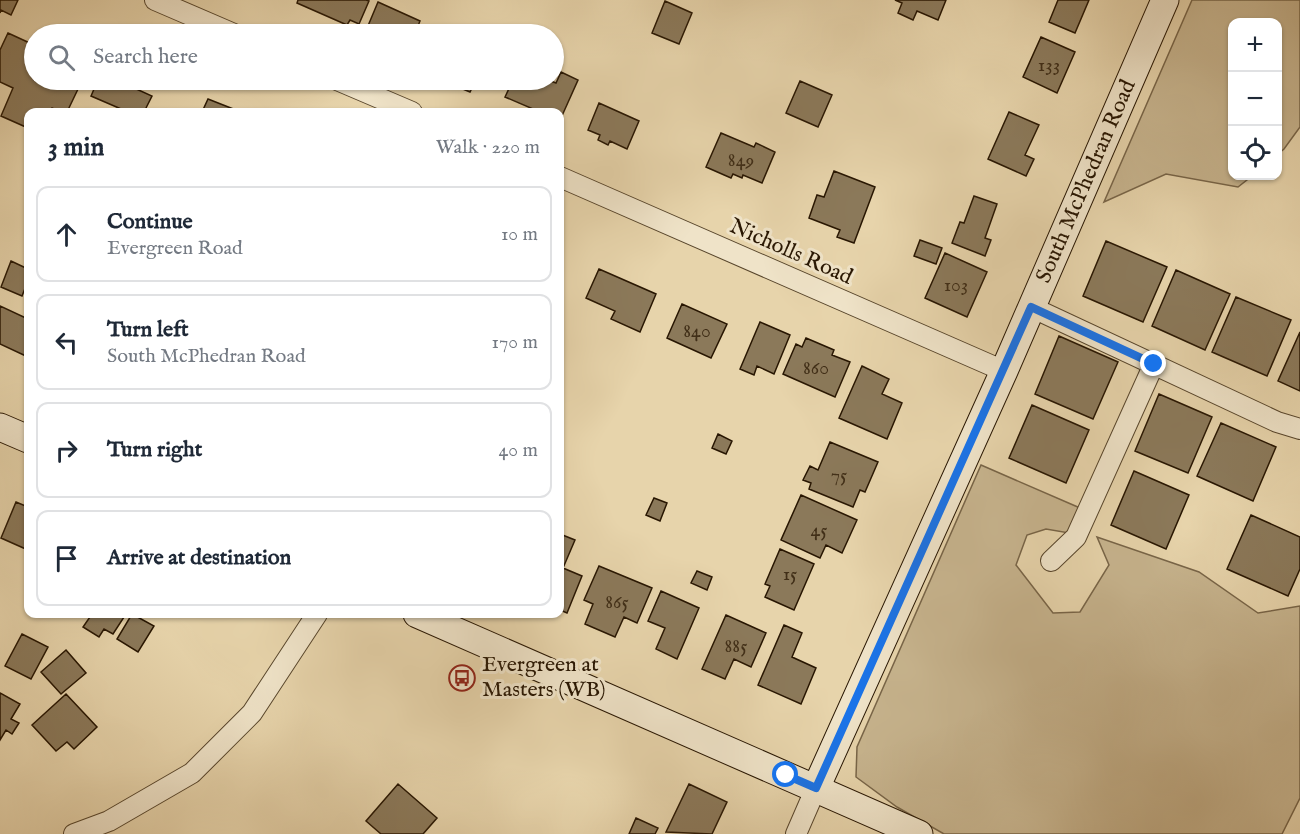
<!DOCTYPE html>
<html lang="en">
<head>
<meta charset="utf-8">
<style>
  :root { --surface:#fff; --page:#f2f2f3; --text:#1f2937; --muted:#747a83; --line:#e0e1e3 }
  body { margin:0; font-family:"IM FELL English",serif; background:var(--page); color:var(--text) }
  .controls { position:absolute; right:18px; top:18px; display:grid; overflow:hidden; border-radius:12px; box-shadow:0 2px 4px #0004 }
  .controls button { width:54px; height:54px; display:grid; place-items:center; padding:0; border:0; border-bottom:2px solid var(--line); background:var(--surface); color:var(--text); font:30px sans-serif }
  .stop { position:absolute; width:18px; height:18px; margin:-14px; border:4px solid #1a73e8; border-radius:50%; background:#fff }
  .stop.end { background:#1a73e8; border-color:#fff; box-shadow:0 2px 6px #0008 }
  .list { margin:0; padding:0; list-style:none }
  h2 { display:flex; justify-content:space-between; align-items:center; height:78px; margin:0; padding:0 24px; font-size:26px }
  h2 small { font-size:20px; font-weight:400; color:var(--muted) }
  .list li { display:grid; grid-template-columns:39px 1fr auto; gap:18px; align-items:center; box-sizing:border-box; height:96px; margin:0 12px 12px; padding:0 12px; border:2px solid var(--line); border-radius:12px }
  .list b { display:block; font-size:22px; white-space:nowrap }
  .list p { margin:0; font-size:20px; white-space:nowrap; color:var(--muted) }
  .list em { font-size:20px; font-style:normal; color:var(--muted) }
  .icon { flex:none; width:33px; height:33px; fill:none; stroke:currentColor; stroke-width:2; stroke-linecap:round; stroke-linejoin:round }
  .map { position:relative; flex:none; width:1300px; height:834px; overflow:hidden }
  .search { position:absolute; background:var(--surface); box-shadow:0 2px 4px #0004; left:24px; top:24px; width:540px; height:66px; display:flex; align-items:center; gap:15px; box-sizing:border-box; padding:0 21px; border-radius:33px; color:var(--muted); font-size:22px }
  .panel { position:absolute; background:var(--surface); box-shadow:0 2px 4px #0004; left:24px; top:108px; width:540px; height:510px; border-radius:12px }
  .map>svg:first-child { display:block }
  .green { fill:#c7b48e; stroke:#786548; stroke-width:1.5 }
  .building { fill:#8b795a; stroke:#281602; stroke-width:1.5 }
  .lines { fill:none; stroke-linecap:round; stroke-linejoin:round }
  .street-casing { stroke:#58462c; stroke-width:22 }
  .secondary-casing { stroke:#281602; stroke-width:29 }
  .street { stroke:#efe3c8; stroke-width:20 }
  .secondary { stroke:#efe3c8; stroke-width:27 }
  .route { stroke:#1a73e8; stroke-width:8 }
  .labels { text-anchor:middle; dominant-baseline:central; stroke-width:6; stroke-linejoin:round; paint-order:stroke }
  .number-label { font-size:20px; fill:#412f18 }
  .street-label { font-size:22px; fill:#281602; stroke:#efe3c8 }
  .poi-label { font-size:22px; fill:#281602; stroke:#efe3c8; text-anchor:start }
</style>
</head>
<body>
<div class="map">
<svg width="1300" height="834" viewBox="0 0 1300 834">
  <rect width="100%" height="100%" fill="#e7d4ab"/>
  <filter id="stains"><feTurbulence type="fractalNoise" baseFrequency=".00333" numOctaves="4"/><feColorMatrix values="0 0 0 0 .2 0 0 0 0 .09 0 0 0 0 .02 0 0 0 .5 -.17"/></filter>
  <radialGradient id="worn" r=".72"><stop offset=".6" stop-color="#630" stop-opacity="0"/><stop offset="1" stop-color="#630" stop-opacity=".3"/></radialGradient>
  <path class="green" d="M1192,0H1300V127L1284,149L1278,154V22H1232V176H1252L1238,187L1166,174L1104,202Z
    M981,465L1080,508L1069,533L1046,529L1027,535L1016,565L1053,613L1080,612L1109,565L1097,537L1199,572L1258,613L1300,606V798L1282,834H944L897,807L856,777L857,747Z"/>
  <path class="building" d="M0,0H18L11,15L1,10L0,13Z
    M298,0H366L369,1L359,24L350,20L347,25L297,3Z
    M895,0H946L938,20L917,11L913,20L898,13L902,3Z
    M1058,0H1089L1075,33L1049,22Z
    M665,1L692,13L679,44L652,33Z
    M378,2L420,21L418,26L429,31L427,34L365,33Z
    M8,33L34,45L26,64L34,68V80H62L79,87L67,112H61L52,108L50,112H28V128L1,116L13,88L0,82V50Z
    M1041,37L1075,52L1057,93L1023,77Z
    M561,72L578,80L561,118L560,112H540L505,97L513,80H548L556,83Z
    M98,80H135L132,87L152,96L146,108L156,112H128L91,96Z
    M461,80H486L483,86L475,82L470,92L458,87Z
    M800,81L832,95L818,127L786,113Z
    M208,99L241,112H202Z
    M599,103L639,121L627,149L610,141L608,145L598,140L600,135L588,130Z
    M1009,112L1039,125L1025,155L1034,159L1026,176L988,159Z
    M721,133L754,147L756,143L775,152L762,183L743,175L742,178L733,174L731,178L706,167Z
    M834,171L875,187L854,243L837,237L840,230L809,218L817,195L824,197Z
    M974,196L997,204L985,238L991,240L985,256L952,243L960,222L964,223Z
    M920,240L942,248L936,264L914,256Z
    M1106,241L1167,267L1143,322L1083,296Z
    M945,253L987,272L967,317L925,298Z
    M11,261L28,269V281L22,296L1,287Z
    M599,269L656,294L640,332L611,319L615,311L586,298Z
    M1176,270L1230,294L1205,350L1152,326Z
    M1236,297L1291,320L1267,376L1212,352Z
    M682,304L727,324L711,358L667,338Z
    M0,306L28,319V357L0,344Z
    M760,322L790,335L774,374L757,366L754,375L740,369Z
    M1300,332V391L1278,381Z
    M1059,336L1118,362L1093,419L1035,394Z
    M806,338L834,350L832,355L850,362L835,397L783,374L796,344L802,347Z
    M862,366L889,379L882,394L902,403L887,439L839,418Z
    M1159,394L1212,417L1188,473L1135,451Z
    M1032,405L1089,430L1066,483L1009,458Z
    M1221,423L1276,447L1253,501L1197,476Z
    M718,434L732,441L726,454L712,448Z
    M830,442L878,462L865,492L860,490L853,507L809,489L811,483L803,480L810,466L818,470Z
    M1134,471L1189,495L1166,549L1111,525Z
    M801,495L857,520L842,553L826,545L820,558L781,540Z
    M654,498L667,503L660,521L646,515Z
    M16,502L28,507V550L1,538Z
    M1251,515L1300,537V569L1288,596L1227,569Z
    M560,534L575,540L563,568L582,576L567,613L560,610Z
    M780,549L814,564L794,610L765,597L770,586L765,584Z
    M599,566L652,588L637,623L624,617L615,637L585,624L593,604L584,600Z
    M697,571L712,577L707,590L691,583Z
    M661,591L699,608L677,659L656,649L665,628L648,621Z
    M92,614H126L113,634L104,629L99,637L83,627Z
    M132,614L154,626L138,652L117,639Z
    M726,615L766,633L751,667L734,659L725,679L702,669Z
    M784,625L802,633L792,657L816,668L801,704L758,685Z
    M22,634L48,647L31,679L5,666Z
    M66,650L86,673L61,694L41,672Z
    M0,693L20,704L11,719L19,723L12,734L6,730L0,740Z
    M66,694L97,727L74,749L67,742L56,751L32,725Z
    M398,784L437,818L423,834H381L366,821Z
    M689,784L727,802L712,834L666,832Z
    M636,818L658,828L655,834H629Z"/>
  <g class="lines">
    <g class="street-casing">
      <path id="street" d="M155,0L234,34
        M337,80L412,112
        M560,177L1004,371
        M1031,307L1277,422L1300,429
        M1051,561L1076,537L1154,364
        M74,834L109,821L192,773L252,713L317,614
        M796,834L816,788"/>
    </g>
    <g class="secondary-casing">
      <g id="secondary">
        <path d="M0,427L28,439"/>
        <path d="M417,614L919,834"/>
        <path id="s1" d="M816,788L1004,371L1165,0"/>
      </g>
    </g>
    <use href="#street" class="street"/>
    <use href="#secondary" class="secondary"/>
  </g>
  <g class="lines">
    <path class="route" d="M786,775L816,788L1031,307L1154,364"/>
  </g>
  <defs>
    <g id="bus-ring" transform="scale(1.35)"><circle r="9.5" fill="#efe3c8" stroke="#8f2418" stroke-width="1.5"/><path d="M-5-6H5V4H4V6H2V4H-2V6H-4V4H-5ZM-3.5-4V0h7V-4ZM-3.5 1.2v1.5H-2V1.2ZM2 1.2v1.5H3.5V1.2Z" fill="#8f2418"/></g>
  </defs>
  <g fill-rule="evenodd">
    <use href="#bus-ring" x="462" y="678"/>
  </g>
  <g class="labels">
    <g class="number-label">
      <text x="1049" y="65">133</text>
      <text x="741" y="160">849</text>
      <text x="956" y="285">103</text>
      <text x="697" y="331">840</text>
      <text x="816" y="368">860</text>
      <text x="839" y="475">75</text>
      <text x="819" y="530">45</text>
      <text x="790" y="574">15</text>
      <text x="617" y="602">865</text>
      <text x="736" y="646">885</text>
    </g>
    <g class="street-label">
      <text stroke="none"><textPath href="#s1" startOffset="664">South McPhedran Road</textPath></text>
      <text transform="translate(791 252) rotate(24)">Nicholls Road</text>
    </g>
    <g class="poi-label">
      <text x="482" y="665">Evergreen at<tspan x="482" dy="25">Masters (WB)</tspan></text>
    </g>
  </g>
  <rect width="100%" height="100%" filter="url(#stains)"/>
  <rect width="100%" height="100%" fill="url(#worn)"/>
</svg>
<div class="controls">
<button>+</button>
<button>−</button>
<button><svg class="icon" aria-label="locate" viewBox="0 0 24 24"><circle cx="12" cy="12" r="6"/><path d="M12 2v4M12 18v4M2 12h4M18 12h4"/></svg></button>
</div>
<div class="stop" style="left:786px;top:775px"></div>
<div class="stop end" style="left:1154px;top:364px"></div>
<div class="search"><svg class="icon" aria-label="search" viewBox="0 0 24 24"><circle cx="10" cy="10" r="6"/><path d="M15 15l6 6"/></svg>Search here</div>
<section class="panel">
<h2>3 min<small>Walk · 220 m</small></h2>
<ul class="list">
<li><svg class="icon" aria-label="ahead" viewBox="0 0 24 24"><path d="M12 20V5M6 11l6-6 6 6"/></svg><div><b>Continue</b><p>Evergreen Road</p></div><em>10 m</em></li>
<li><svg class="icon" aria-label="left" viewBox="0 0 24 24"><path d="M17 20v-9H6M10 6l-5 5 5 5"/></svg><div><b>Turn left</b><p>South McPhedran Road</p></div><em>170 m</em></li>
<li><svg class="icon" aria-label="right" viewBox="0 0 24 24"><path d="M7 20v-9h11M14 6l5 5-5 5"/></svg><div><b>Turn right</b></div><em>40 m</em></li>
<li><svg class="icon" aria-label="arrive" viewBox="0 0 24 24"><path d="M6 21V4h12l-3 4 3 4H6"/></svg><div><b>Arrive at destination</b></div></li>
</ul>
</section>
</div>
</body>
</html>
